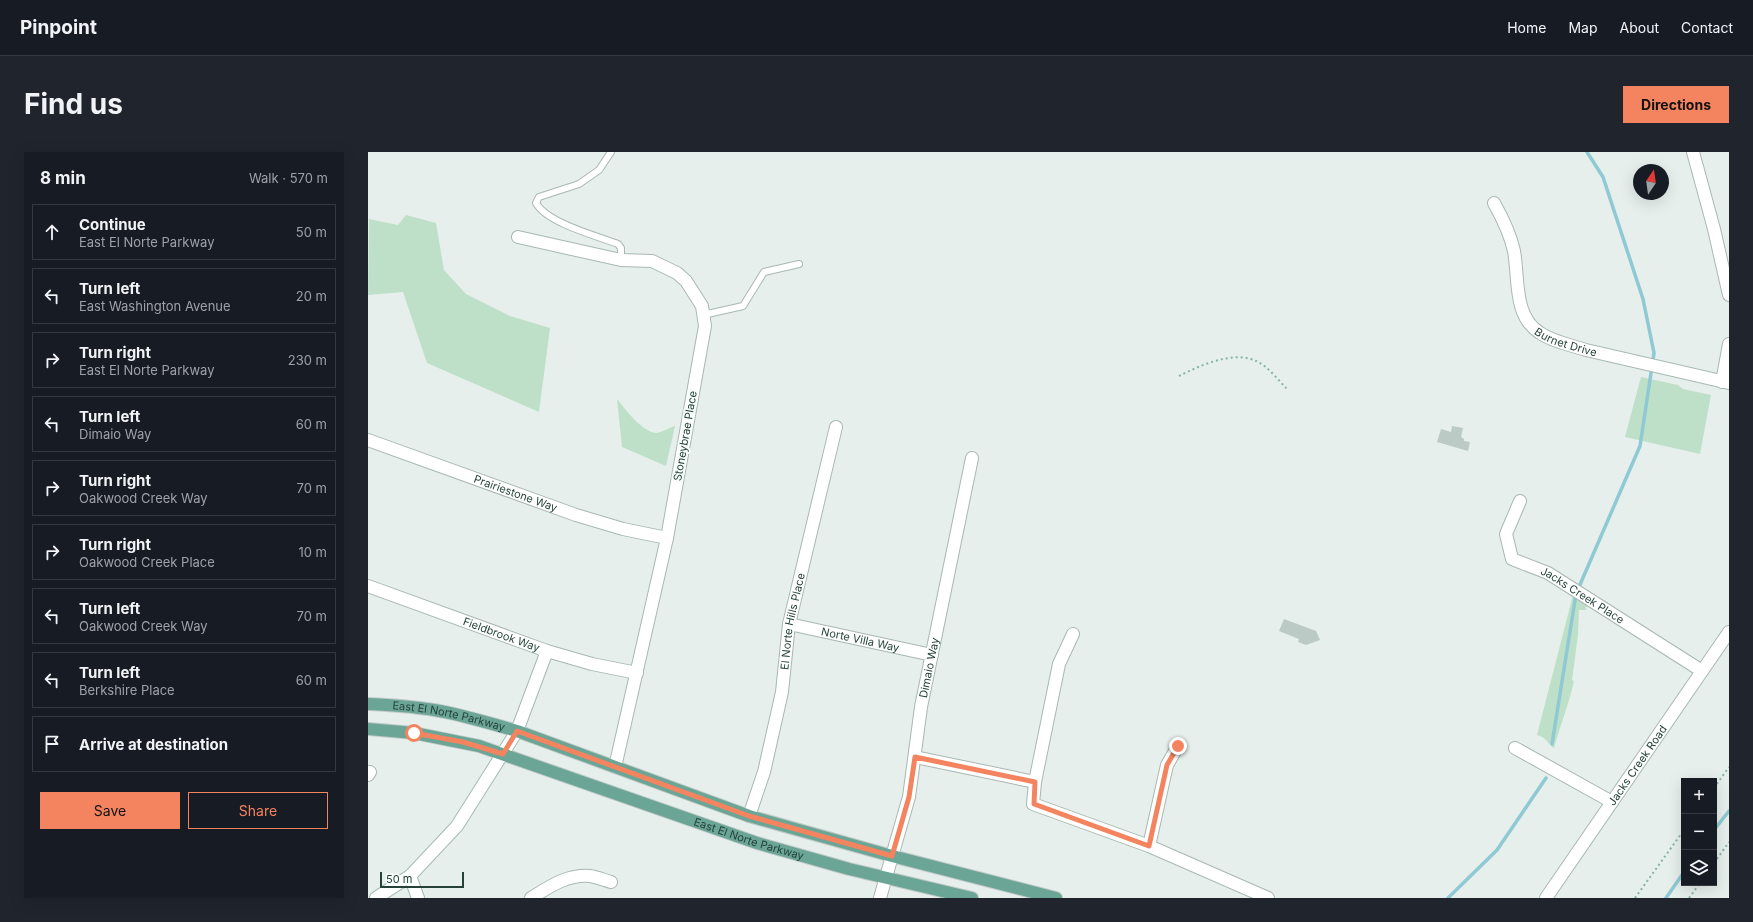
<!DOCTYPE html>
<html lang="en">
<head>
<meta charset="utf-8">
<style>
  :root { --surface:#171b24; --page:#20242c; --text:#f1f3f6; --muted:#9ea1a6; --line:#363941; --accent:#f4845f }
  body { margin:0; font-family:Inter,sans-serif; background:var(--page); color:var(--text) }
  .controls { position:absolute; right:12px; bottom:12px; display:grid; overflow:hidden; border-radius:0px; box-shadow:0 4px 16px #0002 }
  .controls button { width:36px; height:36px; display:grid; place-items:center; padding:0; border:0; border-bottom:1px solid var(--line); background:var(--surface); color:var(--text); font:20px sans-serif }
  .compass { position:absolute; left:1265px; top:12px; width:36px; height:36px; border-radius:50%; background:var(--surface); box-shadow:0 4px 16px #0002; rotate:13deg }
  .scale { position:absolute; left:12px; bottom:10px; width:84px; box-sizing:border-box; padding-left:4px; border:2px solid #24423a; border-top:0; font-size:11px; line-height:14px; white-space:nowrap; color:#24423a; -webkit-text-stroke:3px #f7fbf9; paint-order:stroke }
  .stop { position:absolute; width:12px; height:12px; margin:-9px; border:3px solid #f4845f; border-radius:50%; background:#fff }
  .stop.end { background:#f4845f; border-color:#fff; box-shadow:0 1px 4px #0008 }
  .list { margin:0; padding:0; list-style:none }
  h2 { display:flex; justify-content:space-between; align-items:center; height:52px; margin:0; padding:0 16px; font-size:17px }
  h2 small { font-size:13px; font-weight:400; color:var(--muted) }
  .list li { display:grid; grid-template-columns:26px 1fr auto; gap:12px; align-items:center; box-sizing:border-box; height:56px; margin:0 8px 8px; padding:0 8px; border:1px solid var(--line); border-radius:0px }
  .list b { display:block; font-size:15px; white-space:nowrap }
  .list p { margin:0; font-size:13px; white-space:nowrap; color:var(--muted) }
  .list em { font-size:13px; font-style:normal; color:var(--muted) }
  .actions { display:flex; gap:8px; padding:12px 16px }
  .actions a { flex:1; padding:9px 0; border:1px solid var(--accent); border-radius:0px; text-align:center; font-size:14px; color:var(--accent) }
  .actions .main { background:var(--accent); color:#111 }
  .icon { flex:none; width:22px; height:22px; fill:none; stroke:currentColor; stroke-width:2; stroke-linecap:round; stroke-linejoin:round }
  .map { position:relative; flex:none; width:1361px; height:746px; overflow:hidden; border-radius:0px }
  header { display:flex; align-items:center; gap:24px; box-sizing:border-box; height:56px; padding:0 20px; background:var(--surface); border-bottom:1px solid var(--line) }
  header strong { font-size:19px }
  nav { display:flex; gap:22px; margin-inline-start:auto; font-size:14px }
  .intro { display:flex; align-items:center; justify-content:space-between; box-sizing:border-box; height:96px; padding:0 24px }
  h1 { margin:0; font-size:28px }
  .button { padding:10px 18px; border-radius:0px; background:var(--accent); color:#111; font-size:14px; font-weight:700 }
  main { display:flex; gap:24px; padding:0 24px }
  aside { flex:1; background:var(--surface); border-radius:0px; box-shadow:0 4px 16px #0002 }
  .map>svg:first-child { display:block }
  .green { fill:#bfe0c8 }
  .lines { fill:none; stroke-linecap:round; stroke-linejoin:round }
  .stream { stroke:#8ec9d4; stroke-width:3.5 }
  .building { fill:#bbcac4 }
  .lane-casing { stroke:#a8b8b2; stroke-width:8 }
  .street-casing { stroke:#a8b8b2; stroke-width:14 }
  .secondary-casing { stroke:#a4bbb3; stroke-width:14 }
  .primary-casing { stroke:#c2cac8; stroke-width:14 }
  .path { stroke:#86b3a5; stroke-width:2; stroke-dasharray:2 3; stroke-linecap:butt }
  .lane { stroke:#fff; stroke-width:6 }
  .street { stroke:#fff; stroke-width:12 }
  .secondary { stroke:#fff; stroke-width:12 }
  .primary { stroke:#6aa596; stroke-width:12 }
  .route { stroke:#f4845f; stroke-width:5 }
  .labels { text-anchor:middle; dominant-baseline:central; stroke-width:4; stroke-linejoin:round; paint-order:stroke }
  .street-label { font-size:11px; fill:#24423a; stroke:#f7fbf9 }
</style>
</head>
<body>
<header>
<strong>Pinpoint</strong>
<nav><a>Home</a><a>Map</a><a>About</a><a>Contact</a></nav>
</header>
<div class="intro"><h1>Find us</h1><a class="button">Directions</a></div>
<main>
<aside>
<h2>8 min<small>Walk · 570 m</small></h2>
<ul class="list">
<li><svg class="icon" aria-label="ahead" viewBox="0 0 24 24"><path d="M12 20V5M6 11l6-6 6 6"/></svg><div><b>Continue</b><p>East El Norte Parkway</p></div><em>50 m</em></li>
<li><svg class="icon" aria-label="left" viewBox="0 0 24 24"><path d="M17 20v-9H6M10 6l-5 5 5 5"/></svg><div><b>Turn left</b><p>East Washington Avenue</p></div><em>20 m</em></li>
<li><svg class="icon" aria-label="right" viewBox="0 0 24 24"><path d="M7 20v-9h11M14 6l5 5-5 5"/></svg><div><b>Turn right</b><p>East El Norte Parkway</p></div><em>230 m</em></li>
<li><svg class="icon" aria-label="left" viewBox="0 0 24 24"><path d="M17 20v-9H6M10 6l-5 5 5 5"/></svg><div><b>Turn left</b><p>Dimaio Way</p></div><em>60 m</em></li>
<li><svg class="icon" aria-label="right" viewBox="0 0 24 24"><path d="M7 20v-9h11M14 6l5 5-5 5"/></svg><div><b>Turn right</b><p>Oakwood Creek Way</p></div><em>70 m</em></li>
<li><svg class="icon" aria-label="right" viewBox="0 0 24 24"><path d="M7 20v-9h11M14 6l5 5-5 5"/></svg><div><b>Turn right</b><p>Oakwood Creek Place</p></div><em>10 m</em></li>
<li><svg class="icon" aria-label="left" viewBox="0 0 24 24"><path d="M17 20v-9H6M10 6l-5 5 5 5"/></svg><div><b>Turn left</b><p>Oakwood Creek Way</p></div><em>70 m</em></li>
<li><svg class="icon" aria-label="left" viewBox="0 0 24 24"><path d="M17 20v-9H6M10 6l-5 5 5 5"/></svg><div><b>Turn left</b><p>Berkshire Place</p></div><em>60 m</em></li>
<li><svg class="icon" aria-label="arrive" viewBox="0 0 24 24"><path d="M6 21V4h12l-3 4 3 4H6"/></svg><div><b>Arrive at destination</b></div></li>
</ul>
<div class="actions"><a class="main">Save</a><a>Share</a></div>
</aside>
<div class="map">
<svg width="1361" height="746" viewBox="0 0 1361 746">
  <rect width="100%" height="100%" fill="#e6efeb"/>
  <path class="green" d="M38,63L68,71L76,118L98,142L142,164L182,176L171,260L59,211L35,140L0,143L1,67L30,73Z
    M1273,225L1310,233L1315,237L1343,243L1332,302L1257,285Z
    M249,247C257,257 275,281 289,281C294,280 301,276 307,274L298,314L254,295Z
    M1206,439L1219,449L1218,458H1211L1210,483L1204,528L1206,529C1201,552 1192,574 1186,596C1180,592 1178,585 1169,583Z"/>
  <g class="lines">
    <path class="stream" d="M1211,435L1272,294L1286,201L1275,147L1235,25L1219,0
      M1184,592L1208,442
      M1346,678L1361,659
      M1080,746L1129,698L1178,626
      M1298,746L1316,720"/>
  </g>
  <path class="building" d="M1084,274L1095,276L1093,285L1096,287V289L1102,290L1100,299L1069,290L1073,277L1083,280Z
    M916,467L948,479L952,488L938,493L930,490L931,487L911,479Z"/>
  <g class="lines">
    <g class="lane-casing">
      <path id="lane" d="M243,0L231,18L211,32L171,45L168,51C179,71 229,84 250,92L253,96V108
        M335,163L375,154L396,120L431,112"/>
    </g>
    <g class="street-casing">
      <g id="street">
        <path d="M1325,0L1346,77L1361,143"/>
        <path id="s1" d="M1126,51C1135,67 1142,81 1146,99C1151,126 1145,164 1172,181C1185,190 1203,193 1218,198L1361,231"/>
        <path d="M150,85L253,108L284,109L309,121L318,129L334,154L337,174L299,386L247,615"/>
        <path d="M1354,230L1361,192"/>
        <path id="s2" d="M0,288L208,363L255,377L299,386"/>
        <path id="s3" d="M1152,349L1138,382L1144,407L1180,421L1334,519"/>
        <path id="s4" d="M0,434L179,499L224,512L269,521"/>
        <path id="s5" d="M421,472L564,503"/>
        <path d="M705,482L691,512L667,630L665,652L781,694L900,746"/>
        <path d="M149,579L179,499"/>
        <path d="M1147,596L1244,650"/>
        <path d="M547,605L667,630"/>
        <path d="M0,623L2,620"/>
        <path id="s6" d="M381,664L396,620L414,540L421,472L468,275"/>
        <path d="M781,694L799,613L810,594"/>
        <path d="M42,724L50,746"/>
        <path d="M163,746C181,735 199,722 222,724C229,725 236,728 243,730"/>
        <path id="s7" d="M512,746L541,645L553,555L604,306"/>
        <path id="s8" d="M1178,746L1361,480"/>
      </g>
    </g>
    <g class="secondary-casing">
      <path id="secondary" d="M8,746L42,724L89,674L149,579"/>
    </g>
    <g class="primary-casing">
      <g id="primary">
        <path id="s9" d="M0,552C26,553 52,555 77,560C101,565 125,572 149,579L381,664L524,704L688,746"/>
        <path id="s10" d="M0,577L46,581L111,594L389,691L481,717L604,746"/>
      </g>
    </g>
    <path class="path" d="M811,224C831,214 865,198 888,209C900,214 910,228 920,238
      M1346,636L1361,615
      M1346,711L1361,690
      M1267,746L1316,678
      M1321,746L1332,731"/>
    <use href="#lane" class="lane"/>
    <use href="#street" class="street"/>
    <use href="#secondary" class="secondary"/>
    <use href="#primary" class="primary"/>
  </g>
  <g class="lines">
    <path class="route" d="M46,581L95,590L135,602L149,579L381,664L524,704L541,645L547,605L667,630L666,652L781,694L799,613L810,594"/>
  </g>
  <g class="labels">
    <g class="street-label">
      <text stroke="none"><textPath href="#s1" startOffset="169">Burnet Drive</textPath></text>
      <text transform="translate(317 284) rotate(-80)">Stoneybrae Place</text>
      <text stroke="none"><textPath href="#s2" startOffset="157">Prairiestone Way</textPath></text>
      <text stroke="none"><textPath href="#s3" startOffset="141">Jacks Creek Place</textPath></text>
      <text stroke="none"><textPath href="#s6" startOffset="200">El Norte Hills Place</textPath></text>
      <text stroke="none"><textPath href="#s4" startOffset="142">Fieldbrook Way</textPath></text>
      <text stroke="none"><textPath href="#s5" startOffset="73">Norte Villa Way</textPath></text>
      <text stroke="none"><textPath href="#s7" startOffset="236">Dimaio Way</textPath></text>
      <text stroke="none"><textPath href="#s9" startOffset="82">East El Norte Parkway</textPath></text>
      <text stroke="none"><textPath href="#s8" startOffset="161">Jacks Creek Road</textPath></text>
      <text stroke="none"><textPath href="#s10" startOffset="398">East El Norte Parkway</textPath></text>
    </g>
  </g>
</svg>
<div class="controls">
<button>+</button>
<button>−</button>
<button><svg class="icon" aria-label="layers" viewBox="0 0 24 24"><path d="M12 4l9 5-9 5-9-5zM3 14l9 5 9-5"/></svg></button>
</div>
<svg class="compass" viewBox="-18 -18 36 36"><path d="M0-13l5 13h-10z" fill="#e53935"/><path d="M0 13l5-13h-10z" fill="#9ea1a6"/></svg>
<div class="scale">50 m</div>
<div class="stop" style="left:46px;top:581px"></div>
<div class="stop end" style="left:810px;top:594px"></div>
</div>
</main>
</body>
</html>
